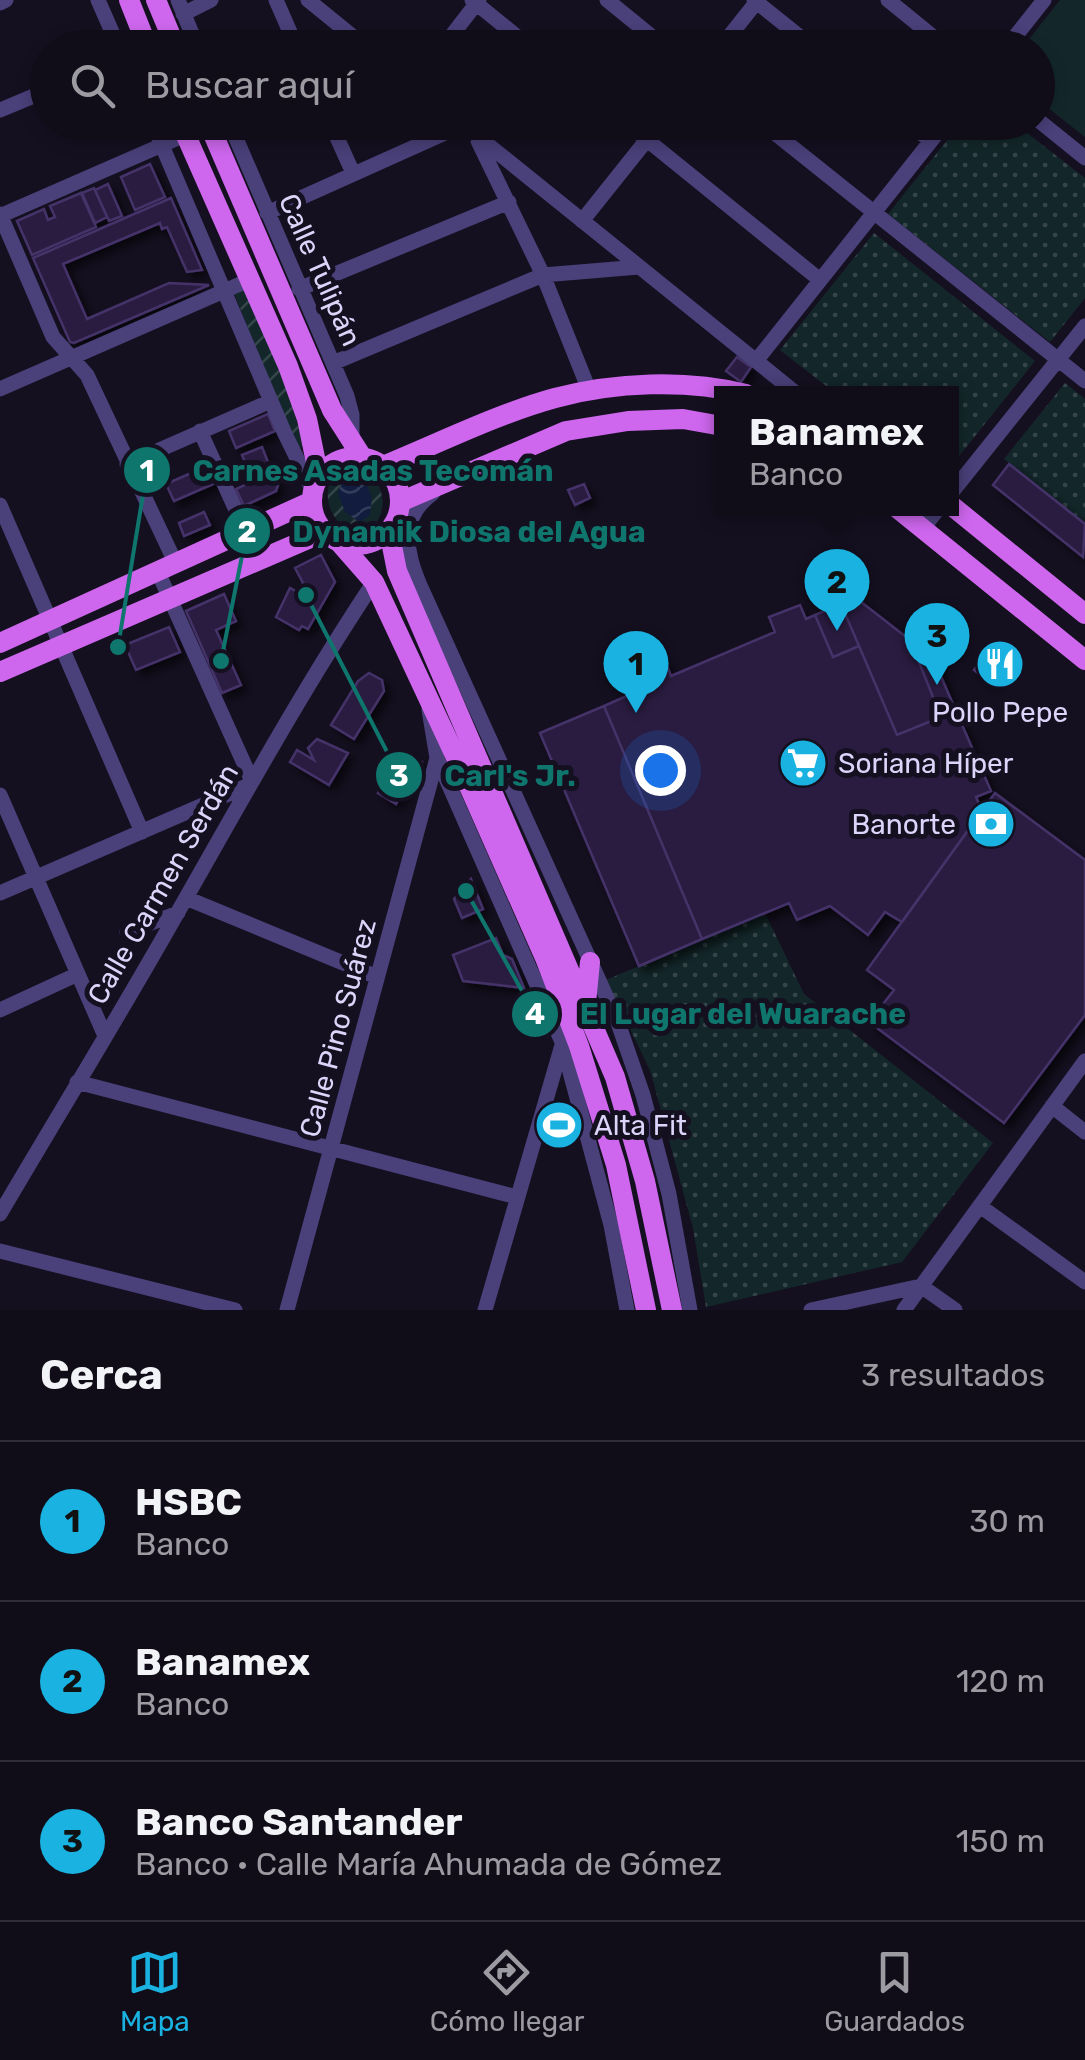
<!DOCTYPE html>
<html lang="es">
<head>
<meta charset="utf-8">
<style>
  :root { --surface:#100c18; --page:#1e1a25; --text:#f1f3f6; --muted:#9c9ba2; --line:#302c37; --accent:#19b2e1 }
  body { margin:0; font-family:Rubik,sans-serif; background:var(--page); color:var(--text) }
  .you { position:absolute; left:660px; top:770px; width:35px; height:35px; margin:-25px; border:8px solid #fff; border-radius:50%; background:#1a73e8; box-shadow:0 0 0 15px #1a73e833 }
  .badge { display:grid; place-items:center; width:65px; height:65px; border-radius:50%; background:var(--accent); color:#111; font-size:32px; font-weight:700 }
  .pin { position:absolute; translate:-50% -82px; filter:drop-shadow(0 2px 5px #0008) }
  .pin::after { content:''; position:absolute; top:52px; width:35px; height:30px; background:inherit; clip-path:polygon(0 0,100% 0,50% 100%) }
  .popup { position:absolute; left:714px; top:386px; width:245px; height:130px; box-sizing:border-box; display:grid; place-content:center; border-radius:0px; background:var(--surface); filter:drop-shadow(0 2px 8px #0005); font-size:32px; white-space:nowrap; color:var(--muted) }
  .popup b { font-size:38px; color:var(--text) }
  .popup::after { content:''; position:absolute; left:50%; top:100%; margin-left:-20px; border:20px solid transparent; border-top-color:var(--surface) }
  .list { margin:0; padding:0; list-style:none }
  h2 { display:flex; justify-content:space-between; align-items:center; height:130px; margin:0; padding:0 40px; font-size:42px }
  h2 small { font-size:32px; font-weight:400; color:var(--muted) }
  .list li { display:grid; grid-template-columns:65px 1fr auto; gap:30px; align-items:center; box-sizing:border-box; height:160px; padding:0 40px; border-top:2px solid var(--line) }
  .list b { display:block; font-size:38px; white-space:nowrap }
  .list p { margin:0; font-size:32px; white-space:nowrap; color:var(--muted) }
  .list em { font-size:32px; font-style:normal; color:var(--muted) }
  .icon { flex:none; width:55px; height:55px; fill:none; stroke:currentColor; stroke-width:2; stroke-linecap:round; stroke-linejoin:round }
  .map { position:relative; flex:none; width:1085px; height:1310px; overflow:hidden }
  .search { position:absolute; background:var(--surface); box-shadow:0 5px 15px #0003; left:30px; right:30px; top:30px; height:110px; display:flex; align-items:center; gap:25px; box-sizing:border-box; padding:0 35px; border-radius:55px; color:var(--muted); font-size:38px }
  .sheet { height:610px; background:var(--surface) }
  nav { display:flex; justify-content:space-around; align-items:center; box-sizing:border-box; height:140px; border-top:2px solid var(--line); background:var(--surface); font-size:28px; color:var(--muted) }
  nav a { display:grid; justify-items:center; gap:5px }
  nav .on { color:var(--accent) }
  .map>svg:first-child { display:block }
  .grass { fill:url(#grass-dots) }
  .garden { fill:url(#garden-furrows) }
  .pitch { fill:#13272a }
  .water { fill:url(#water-waves) }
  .building { fill:#291e3f; stroke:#443269; stroke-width:2.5; filter:url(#shadow) }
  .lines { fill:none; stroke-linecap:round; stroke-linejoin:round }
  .minor { stroke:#4a407a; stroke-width:15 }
  .major { stroke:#ce67ee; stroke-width:20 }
  .labels { text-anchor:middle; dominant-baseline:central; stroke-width:10; stroke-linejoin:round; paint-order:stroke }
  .street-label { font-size:28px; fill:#ddd4fa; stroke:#151020 }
  .poi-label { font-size:28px; fill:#ddd4fa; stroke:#151020; text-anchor:start }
  .leader { fill:none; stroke:#0f766e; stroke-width:4 }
  .callout-dot { fill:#0f766e; stroke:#151020; stroke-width:4 }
  .mark-label { font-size:30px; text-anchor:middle; font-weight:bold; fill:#fff }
  .callout-label { font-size:30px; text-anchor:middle; font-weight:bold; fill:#0f766e; stroke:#151020; stroke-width:10; stroke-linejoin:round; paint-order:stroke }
</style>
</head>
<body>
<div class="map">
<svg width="1085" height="1310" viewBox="0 0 1085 1310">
  <defs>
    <pattern id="grass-dots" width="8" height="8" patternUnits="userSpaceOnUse" patternTransform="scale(2.5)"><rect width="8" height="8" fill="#13272a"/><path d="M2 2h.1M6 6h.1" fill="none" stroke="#35454a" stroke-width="1.8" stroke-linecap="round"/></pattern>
    <pattern id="garden-furrows" width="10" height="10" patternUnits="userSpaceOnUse" patternTransform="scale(2.5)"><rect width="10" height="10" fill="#13272a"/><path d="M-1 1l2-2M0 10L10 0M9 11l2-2" fill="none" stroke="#35454a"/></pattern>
    <pattern id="water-waves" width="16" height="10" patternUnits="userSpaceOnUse" patternTransform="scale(2.5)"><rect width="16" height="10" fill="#111c3e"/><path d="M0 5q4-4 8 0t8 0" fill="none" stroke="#333c5b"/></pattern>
    <filter id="shadow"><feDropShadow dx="6" dy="6" stdDeviation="5" flood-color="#0009"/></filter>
  </defs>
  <rect width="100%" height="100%" fill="#151020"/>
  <path class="grass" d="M961,123H1014L1085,178V298L1050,342L888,214Z
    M874,233L1035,361L952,465V394L835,393L780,350Z
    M1065,383L1085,399V523L1004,459Z
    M765,913L804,994L993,1143L902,1262L706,1307L693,1228L650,1070L606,980Z"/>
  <path class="garden" d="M245,289L279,365L304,444L297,451L234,293Z
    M351,467C385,470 394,515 366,532C327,536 311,475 351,467Z"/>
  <path class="pitch" d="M1060,0H1085V137L1038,100V48L1023,47Z"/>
  <path class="water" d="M357,477C372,485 374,501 369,516L359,522L345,512L338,493L343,480Z"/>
  <path class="building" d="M150,164L165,197L135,210L121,177Z
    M108,184L122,216L109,221L95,190Z
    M94,188L107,217L95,223L82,193Z
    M81,193L96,227L32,255L17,221L44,209L48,220L55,217L50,206Z
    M171,198L202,270L187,272L167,227L162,229L160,223L63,264L87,319L169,283L209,285L74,343L70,342L33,258Z
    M737,357L751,367L741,382L726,371Z
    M268,414L275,431L236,448L229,431Z
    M262,447L272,472L252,480L242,455Z
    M212,464L220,481L174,501L166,484Z
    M1009,464L1085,524L1083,557L993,485Z
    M272,472L278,485L276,491L244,506L236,489Z
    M584,484L590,498L575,505L568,490Z
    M204,512L210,525L184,536L179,523Z
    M321,555L335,582L308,629L302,626L299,630L276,617L290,588L298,592L303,583L295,568Z
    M224,594L236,621L216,630L241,685L222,693L186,611Z
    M856,598L910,640L941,717L897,735L841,604Z
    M841,604L859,646L833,657L815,615Z
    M800,605L806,619L815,615L833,657L859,646L897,735L956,711L991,791L976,797L982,811L902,922L885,912L868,935L830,906L797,920L789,903L702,939L604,706L638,691L632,677L666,663L671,676L775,632L769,617Z
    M169,627L180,652L136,670L125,645Z
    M910,640L933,658L956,711L941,717Z
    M993,646L1011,660L992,684L974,670Z
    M369,673L382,680L384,691L354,739L331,725L358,681Z
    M604,706L702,939L639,966L540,733Z
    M317,739L348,753L329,785L290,762L297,750L314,760L308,748Z
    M401,750L422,762L403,793L383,780Z
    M384,782L402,793L396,804L378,793Z
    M995,793L1085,860V1015L1004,1123L869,1022L894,990L867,970Z
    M471,879L483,909L462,918L454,899Z
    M496,938L503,955L512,959L524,988L463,981L453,955Z"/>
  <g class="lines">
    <path class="minor" d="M98,0L119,48
      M178,0L198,48
      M276,0L297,48
      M308,0L367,48
      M472,0L531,48
      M607,0L666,48
      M754,0L814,48
      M888,0L947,48
      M0,3L6,0
      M183,14L211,0
      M442,48L479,0
      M720,48L758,0
      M1006,48L1044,0
      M0,110L48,90
      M1038,120L1085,158
      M152,122L285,434L313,491
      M229,122L347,396L352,415V440
      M330,122L353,173
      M460,122L797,394
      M625,122L820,280
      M761,122L1085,381
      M907,122L931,141
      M478,141L543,275L589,390
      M267,213L463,125
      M0,214L53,337L87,375L176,564
      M0,216L185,135
      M582,221L661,122
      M299,289L509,202
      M756,361L946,122
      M333,363L543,275L639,267
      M0,389L247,281
      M200,431L246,532
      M127,464L271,401
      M952,492L1085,326
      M0,505L142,832
      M923,528L939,508
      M397,571L419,583L617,1020L643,1095L669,1194L690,1310
      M158,572L251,779
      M419,583C405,550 400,516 433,493
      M429,710L437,758L562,1042L611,1225L627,1310
      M0,795L105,1036
      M0,893L247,786
      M186,898L377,977
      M127,932L178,913
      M0,1010L78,974
      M77,1082L517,1197
      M1052,1106L1085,1132
      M980,1206L1085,1282
      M0,1214C57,1117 116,1021 171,924C237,809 300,693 374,582
      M0,1251L235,1310
      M287,1310L437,758
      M485,1310L562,1045
      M811,1310L921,1286L955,1310
      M904,1310L1085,1061"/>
    <path class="major" d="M129,0L148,48
      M156,0L176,48
      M180,122L288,366L307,419L319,477
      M208,122L332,410L362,457
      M312 501a44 44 0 1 1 88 0a44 44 0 1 1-88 0Z
      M383,466C439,443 497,414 555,398C615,382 686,379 746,394
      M400,502L566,431L628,421L683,419L722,426
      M952,506L1085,614
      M897,508L1085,660
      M389,531L397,571L615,1077L645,1181L672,1310
      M338,541L374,582L460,766L545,958L579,1046L616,1165L646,1310
      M0,643L312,501
      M0,672L324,532
      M586,1003L590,962"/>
  </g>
  <defs>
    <g id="restaurant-disc" transform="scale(2.5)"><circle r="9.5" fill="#19b2e1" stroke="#151020"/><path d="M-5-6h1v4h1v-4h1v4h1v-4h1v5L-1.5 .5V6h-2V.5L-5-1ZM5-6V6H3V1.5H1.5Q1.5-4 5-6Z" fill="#fff"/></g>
    <g id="supermarket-disc" transform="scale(2.5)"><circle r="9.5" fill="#19b2e1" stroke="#151020"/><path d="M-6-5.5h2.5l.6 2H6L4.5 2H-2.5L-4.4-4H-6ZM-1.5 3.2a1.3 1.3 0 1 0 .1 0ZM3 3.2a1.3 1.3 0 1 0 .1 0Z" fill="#fff"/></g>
    <g id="bank-disc" transform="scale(2.5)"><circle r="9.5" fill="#19b2e1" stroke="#151020"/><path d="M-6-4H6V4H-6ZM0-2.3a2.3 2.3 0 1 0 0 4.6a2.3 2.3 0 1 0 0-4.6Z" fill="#fff"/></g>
    <g id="stadium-disc" transform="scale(2.5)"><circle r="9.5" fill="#19b2e1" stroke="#151020"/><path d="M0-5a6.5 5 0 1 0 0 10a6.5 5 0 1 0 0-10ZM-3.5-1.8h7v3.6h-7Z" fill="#fff"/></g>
  </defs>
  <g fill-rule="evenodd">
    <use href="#restaurant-disc" x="1000" y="664"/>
    <use href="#supermarket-disc" x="803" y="763"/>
    <use href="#bank-disc" x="991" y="824"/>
    <use href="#stadium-disc" x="559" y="1125"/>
  </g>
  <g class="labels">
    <g class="street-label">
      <text transform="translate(320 270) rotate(66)">Calle Tulipán</text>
      <text transform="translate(163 884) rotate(-60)">Calle Carmen Serdán</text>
      <text transform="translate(338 1028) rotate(-75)">Calle Pino Suárez</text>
    </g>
    <g class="poi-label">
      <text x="1000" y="712" text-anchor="middle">Pollo Pepe</text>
      <text x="838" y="763">Soriana Híper</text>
      <text x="956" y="824" text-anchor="end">Banorte</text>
      <text x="594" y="1125">Alta Fit</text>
    </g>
  </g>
  <path class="leader" d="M118 647L147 470M221 661L247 531M306 595L399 775M466 891L535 1014"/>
  <g class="callout-dot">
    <circle cx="118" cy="647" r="10"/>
    <circle cx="221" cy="661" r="10"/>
    <circle cx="306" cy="595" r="10"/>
    <circle cx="466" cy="891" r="10"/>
    <circle cx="147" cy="470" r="25"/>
    <circle cx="247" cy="531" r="25"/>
    <circle cx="399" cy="775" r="25"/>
    <circle cx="535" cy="1014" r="25"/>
  </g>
  <g class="mark-label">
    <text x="147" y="481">1</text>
    <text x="247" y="542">2</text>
    <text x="399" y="786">3</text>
    <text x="535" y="1024">4</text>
  </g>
  <g class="callout-label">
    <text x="373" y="481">Carnes Asadas Tecomán</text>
    <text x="469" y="542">Dynamik Diosa del Agua</text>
    <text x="510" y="786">Carl's Jr.</text>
    <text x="743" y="1024">El Lugar del Wuarache</text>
  </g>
</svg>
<div class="you"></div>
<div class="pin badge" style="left:636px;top:713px">1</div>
<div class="pin badge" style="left:837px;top:631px">2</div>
<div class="popup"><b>Banamex</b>Banco</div>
<div class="pin badge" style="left:937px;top:685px">3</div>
<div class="search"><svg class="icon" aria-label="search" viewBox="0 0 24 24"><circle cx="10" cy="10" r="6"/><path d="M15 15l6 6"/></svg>Buscar aquí</div>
</div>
<section class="sheet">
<h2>Cerca<small>3 resultados</small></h2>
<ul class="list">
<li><span class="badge">1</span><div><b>HSBC</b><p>Banco</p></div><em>30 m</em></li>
<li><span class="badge">2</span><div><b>Banamex</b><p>Banco</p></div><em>120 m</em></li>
<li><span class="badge">3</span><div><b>Banco Santander</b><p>Banco · Calle María Ahumada de Gómez</p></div><em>150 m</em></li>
</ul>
</section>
<nav>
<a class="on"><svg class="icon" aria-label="map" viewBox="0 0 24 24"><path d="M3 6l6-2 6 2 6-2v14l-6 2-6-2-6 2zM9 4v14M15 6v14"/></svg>Mapa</a>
<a><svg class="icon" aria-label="directions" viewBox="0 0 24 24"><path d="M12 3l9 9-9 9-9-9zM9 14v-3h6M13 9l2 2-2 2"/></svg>Cómo llegar</a>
<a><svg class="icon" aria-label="saved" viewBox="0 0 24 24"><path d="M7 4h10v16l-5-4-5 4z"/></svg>Guardados</a>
</nav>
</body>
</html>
